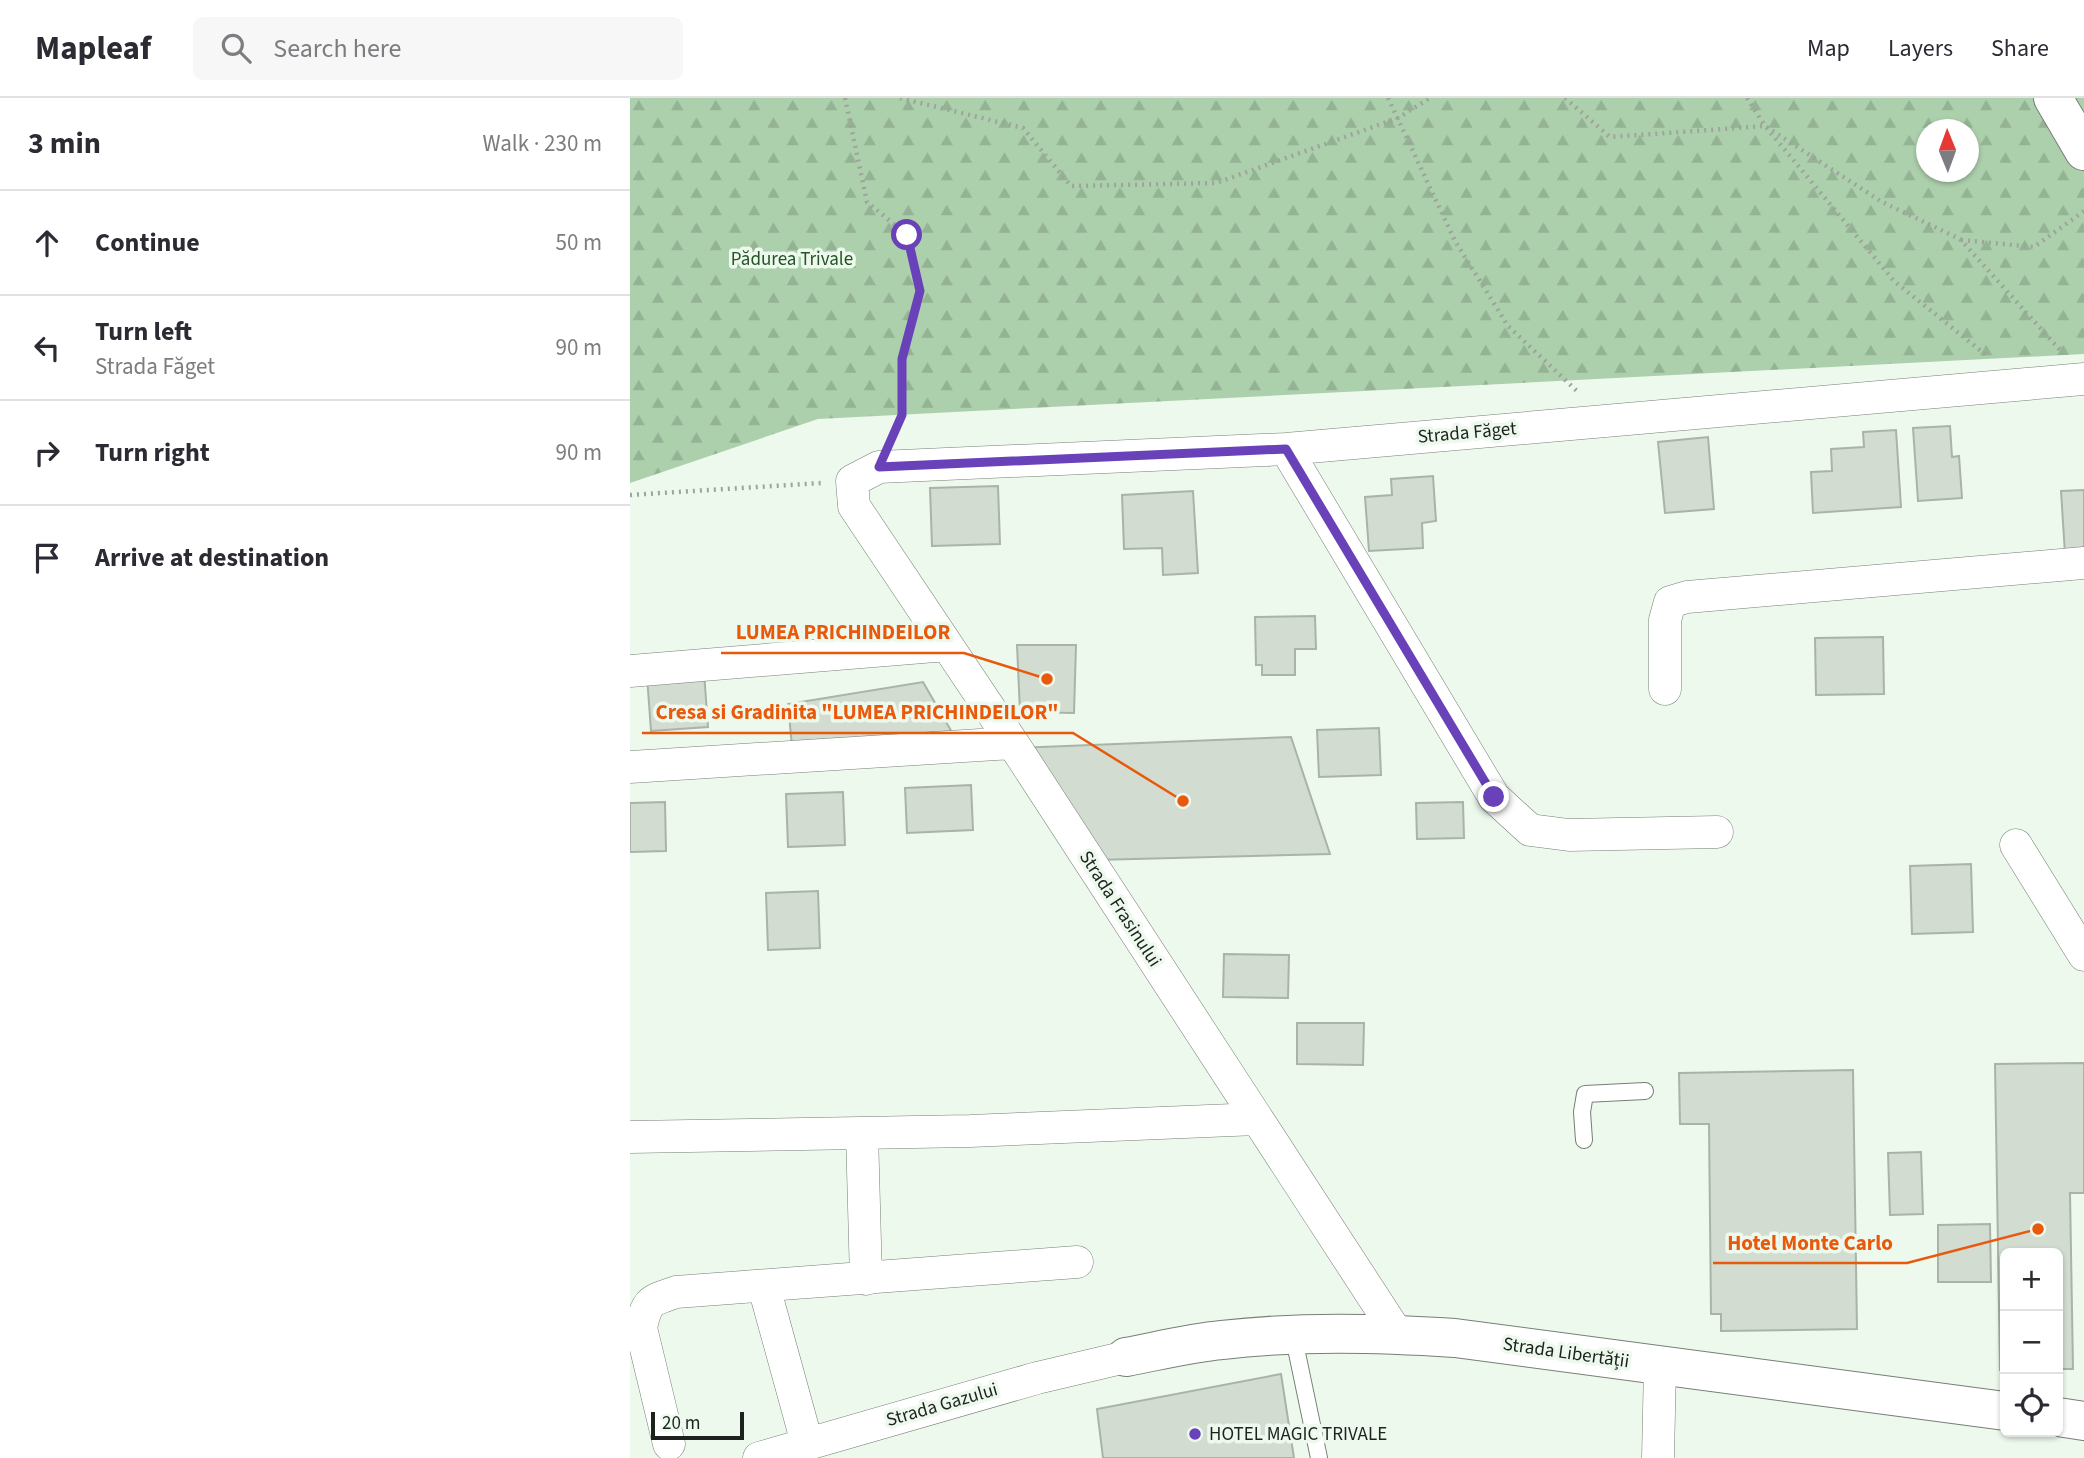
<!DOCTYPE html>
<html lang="en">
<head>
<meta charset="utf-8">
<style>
  :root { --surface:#fff; --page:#f7f7f7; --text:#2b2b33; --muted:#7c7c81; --line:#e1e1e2 }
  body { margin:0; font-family:"Source Sans 3",sans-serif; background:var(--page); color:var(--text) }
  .controls { position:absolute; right:21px; bottom:21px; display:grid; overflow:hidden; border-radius:10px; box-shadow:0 2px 5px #0004 }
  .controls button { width:63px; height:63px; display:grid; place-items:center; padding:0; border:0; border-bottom:2px solid var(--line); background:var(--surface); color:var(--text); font:35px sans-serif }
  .compass { position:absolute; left:1286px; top:21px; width:63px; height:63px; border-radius:50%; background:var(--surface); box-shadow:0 2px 5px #0004; rotate:359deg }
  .scale { position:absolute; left:21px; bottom:18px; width:93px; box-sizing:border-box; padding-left:7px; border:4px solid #1e221e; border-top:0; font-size:19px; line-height:24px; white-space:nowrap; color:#1e221e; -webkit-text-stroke:5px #eef9ee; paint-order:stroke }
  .stop { position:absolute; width:21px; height:21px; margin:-16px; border:5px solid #6942ba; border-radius:50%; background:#fff }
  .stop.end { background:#6942ba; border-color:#fff; box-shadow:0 2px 7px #0008 }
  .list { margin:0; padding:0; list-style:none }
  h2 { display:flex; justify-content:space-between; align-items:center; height:91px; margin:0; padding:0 28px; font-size:30px }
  h2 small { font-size:23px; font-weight:400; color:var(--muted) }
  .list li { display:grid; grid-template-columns:46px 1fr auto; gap:21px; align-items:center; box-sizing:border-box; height:105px; padding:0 28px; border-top:2px solid var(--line) }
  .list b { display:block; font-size:26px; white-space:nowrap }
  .list p { margin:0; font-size:23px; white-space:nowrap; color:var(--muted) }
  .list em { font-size:23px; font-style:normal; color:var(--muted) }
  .icon { flex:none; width:38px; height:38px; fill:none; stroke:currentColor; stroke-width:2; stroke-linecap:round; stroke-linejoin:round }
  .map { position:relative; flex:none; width:1454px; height:1360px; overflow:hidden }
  header { display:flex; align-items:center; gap:42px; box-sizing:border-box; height:98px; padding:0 35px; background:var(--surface); border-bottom:2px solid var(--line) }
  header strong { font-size:33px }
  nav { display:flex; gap:38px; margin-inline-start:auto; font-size:24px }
  .search { width:490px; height:63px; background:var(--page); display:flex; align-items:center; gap:18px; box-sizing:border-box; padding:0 24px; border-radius:10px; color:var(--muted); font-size:26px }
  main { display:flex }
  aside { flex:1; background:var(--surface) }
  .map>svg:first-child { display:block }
  .forest { fill:url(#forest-firs); fill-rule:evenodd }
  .building { fill:#d2dcd1; stroke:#a9b3a8; stroke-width:2 }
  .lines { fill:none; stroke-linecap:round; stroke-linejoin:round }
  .service-casing { stroke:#767f75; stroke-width:18 }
  .minor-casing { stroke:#767f75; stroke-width:33 }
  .tertiary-casing { stroke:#767f75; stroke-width:40 }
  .secondary-casing { stroke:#767f75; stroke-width:40 }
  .path { stroke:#9ca49c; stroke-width:4.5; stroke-dasharray:2 5; stroke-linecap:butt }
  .service { stroke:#fff; stroke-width:16 }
  .minor { stroke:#fff; stroke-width:32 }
  .tertiary { stroke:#fff; stroke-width:38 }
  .secondary { stroke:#fff; stroke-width:38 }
  .route { stroke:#6942ba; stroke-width:9 }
  .poi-dot { fill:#6942ba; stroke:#eef9ee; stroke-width:2.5 }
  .labels { text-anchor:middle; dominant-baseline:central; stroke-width:7; stroke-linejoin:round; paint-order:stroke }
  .park-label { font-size:19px; fill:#245424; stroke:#eef9ee }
  .street-label { font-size:19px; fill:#1e221e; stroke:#eef9ee }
  .poi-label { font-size:19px; fill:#1e221e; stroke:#eef9ee; text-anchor:start }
  .leader { fill:none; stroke:#e8590c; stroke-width:2.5 }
  .callout-dot { fill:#e8590c; stroke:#eef9ee; stroke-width:2.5 }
  .callout-label { font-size:21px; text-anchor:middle; font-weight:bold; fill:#e8590c; stroke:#eef9ee; stroke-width:7; stroke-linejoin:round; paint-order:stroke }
</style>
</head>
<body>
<header>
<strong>Mapleaf</strong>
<div class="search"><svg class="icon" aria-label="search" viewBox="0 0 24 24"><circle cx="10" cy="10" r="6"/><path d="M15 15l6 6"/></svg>Search here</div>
<nav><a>Map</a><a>Layers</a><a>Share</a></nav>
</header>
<main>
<aside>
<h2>3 min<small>Walk · 230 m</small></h2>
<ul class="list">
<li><svg class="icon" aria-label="ahead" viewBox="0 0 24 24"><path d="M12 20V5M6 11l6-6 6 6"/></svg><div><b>Continue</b></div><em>50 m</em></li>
<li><svg class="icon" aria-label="left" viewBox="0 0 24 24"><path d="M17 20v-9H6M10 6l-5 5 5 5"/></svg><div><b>Turn left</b><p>Strada Făget</p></div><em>90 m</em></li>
<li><svg class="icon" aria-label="right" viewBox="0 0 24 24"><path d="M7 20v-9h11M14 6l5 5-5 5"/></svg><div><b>Turn right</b></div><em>90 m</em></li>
<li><svg class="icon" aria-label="arrive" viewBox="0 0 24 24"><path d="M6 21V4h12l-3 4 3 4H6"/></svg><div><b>Arrive at destination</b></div></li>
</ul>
</aside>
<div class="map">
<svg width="1454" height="1360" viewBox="0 0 1454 1360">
  <defs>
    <pattern id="forest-firs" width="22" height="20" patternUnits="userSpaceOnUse" patternTransform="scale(1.75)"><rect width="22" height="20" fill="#add0ac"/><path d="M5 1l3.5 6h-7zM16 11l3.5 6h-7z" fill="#94b294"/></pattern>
  </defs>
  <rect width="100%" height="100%" fill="#eef9ee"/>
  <path class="forest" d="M0,0H1454V256L188,321L0,385ZM1296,32H1338V74H1296Z"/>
  <path class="building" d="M1320,328L1322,359L1329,358L1332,400L1288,403L1283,330Z
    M1266,332L1271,409L1183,415L1181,374L1202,373L1201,351L1234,349L1233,334Z
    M1078,339L1084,411L1035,415L1028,344Z
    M803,378L806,423L792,425L793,450L739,453L735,399L762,397L761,381Z
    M368,388L370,446L302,448L300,390Z
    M1454,392V455L1435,456L1431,393Z
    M563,393L568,475L533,477L532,450L494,451L492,397Z
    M685,518L686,551H665V577H632V567H626L625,519Z
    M1253,539L1254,596L1186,597L1185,540Z
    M387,547H446L444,615L390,614Z
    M74,574L78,629L21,633L17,578Z
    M293,584L330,648L163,659L158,606Z
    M749,630L751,677L689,679L687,632Z
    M661,639L700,756L465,762L386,650Z
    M341,687L343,732L277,735L275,690Z
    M213,694L215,747L158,749L156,696Z
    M35,704L36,753L0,754V705Z
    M833,704L834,740L787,741L786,705Z
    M1341,766L1343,834L1282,836L1280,768Z
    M188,793L190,850L138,852L136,795Z
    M594,856L659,857L658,900L593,899Z
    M667,925H734L733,967L667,966Z
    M1454,965V1095H1440L1443,1271H1428V1155H1375V1272H1370L1365,966Z
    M1223,972L1227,1231L1091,1233V1216H1081L1079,1026H1050L1049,975Z
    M1291,1054L1293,1116L1260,1117L1258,1055Z
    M1360,1126L1361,1184H1308V1127Z
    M651,1276L664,1360H473L467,1311Z"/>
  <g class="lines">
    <g class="service-casing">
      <path id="service" d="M954,1042L952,1014L955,996L1015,993
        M663,1236L689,1360"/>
    </g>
    <g class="minor-casing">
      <path id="minor" d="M656,351L864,699L900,732L939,737L1087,734
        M0,573L317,547
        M1035,591V522L1040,504L1057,499L1454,465
        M0,669L382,645
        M1386,747L1454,857
        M232,1035L236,1181
        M0,1039L340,1033L627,1021
        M134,1189L177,1345
        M768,1237L386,650L224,408L222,383L249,369L656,351L1454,281
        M39,1346L11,1230C17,1202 20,1203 46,1194L447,1164
        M129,1360L407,1280L496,1259
        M1028,1360L1030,1267"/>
    </g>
    <g class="tertiary-casing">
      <path id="tertiary" d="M496,1259C528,1253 560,1245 592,1242C670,1233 747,1235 825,1240L1375,1313
        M1428,1319L1454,1323"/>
    </g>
    <g class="secondary-casing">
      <path id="secondary" d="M1423,0L1454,53"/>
    </g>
    <path class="path" d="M215,0L237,104L277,137L290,193L272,261L273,317L262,339
      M270,0L393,30L441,88L586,85L768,20L800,0
      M758,0L825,143L878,228L949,295
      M935,0L980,39L1135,28L1264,183L1356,257
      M1117,0L1135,28L1252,104L1330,141L1430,252
      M1331,142L1404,149L1454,113
      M0,397L191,385"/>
    <use href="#service" class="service"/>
    <use href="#minor" class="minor"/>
    <use href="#tertiary" class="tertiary"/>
    <use href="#secondary" class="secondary"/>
  </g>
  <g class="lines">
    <path class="route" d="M277,137L290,193L272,261V317L249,369L656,351L864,699"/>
  </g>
  <circle class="poi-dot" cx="565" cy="1336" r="7"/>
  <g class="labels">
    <g class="park-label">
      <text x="162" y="161">Pădurea Trivale</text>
    </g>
    <g class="street-label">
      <text transform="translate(837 335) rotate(-5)">Strada Făget</text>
      <text transform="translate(490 811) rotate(57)">Strada Frasinului</text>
      <text transform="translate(936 1255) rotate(8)">Strada Libertății</text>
      <text transform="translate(312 1307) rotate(-16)">Strada Gazului</text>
    </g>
    <g class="poi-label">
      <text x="579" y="1336">HOTEL MAGIC TRIVALE</text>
    </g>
  </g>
  <path class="leader" d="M417 581L334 555H91M553 703L443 635H12M1408 1131L1277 1165H1083"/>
  <g class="callout-dot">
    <circle cx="417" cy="581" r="7"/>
    <circle cx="553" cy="703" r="7"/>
    <circle cx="1408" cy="1131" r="7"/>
  </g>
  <g class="callout-label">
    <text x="213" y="541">LUMEA PRICHINDEILOR</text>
    <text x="227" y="621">Cresa si Gradinita "LUMEA PRICHINDEILOR"</text>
    <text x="1180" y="1152">Hotel Monte Carlo</text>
  </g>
</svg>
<div class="controls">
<button>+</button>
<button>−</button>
<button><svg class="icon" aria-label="locate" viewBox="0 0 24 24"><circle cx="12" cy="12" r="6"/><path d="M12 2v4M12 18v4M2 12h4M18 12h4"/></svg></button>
</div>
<svg class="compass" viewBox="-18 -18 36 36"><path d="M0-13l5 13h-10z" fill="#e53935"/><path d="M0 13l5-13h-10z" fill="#7c7c81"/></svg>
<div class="scale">20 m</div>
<div class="stop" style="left:277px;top:137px"></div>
<div class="stop end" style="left:864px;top:699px"></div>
</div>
</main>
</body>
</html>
